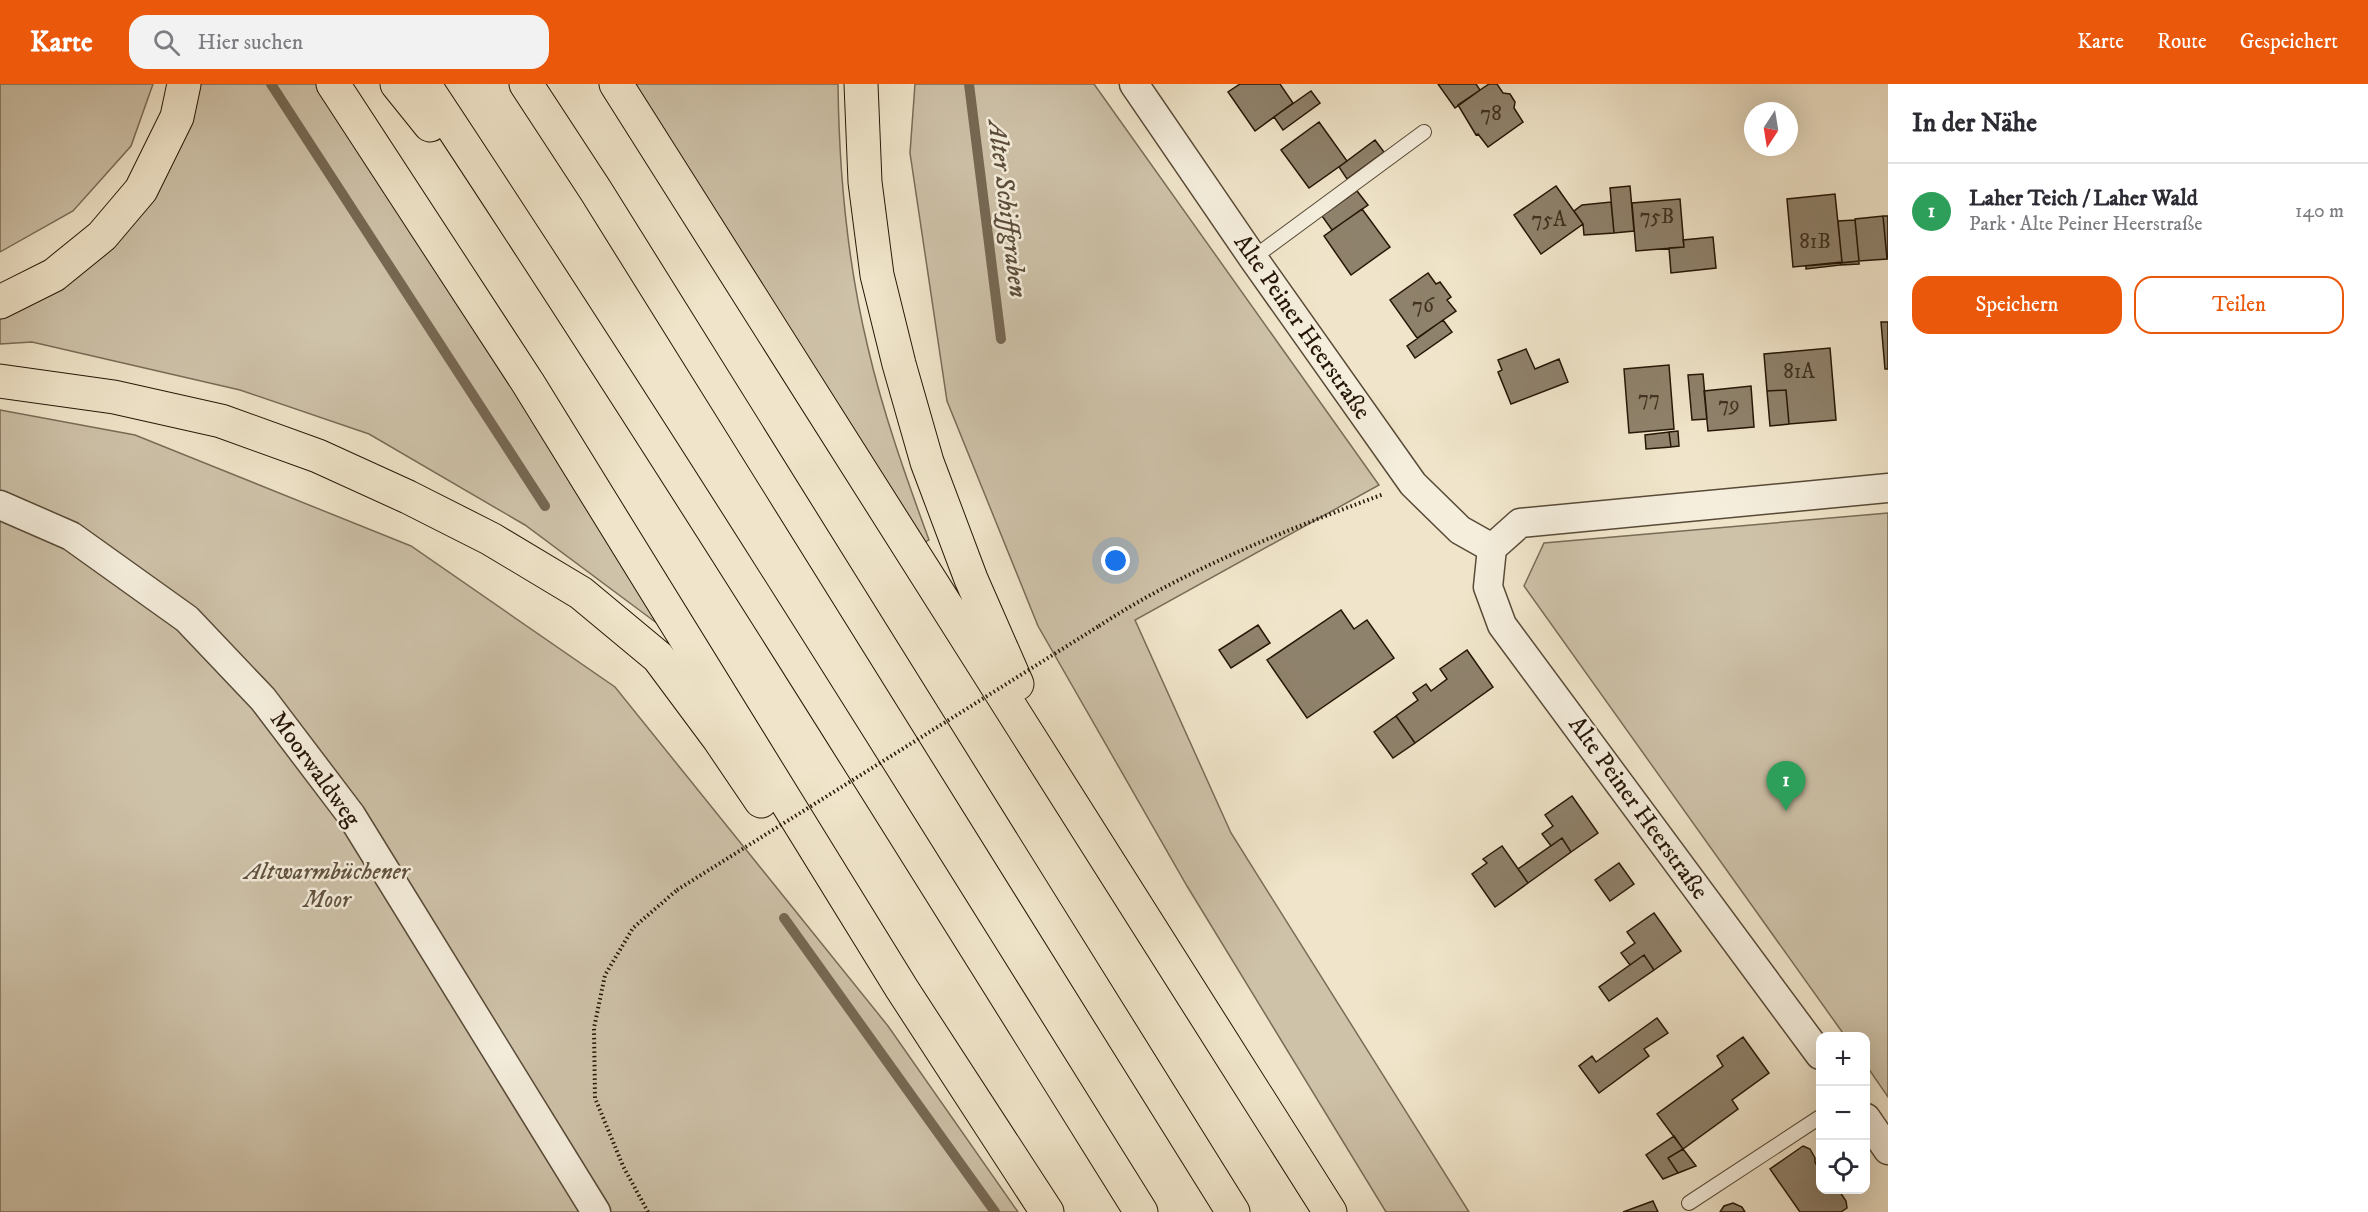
<!DOCTYPE html>
<html lang="de">
<head>
<meta charset="utf-8">
<style>
  :root { --surface:#fff; --page:#f2f2f3; --text:#2b2b33; --muted:#7c7c81; --line:#e1e1e2; --accent:#ea580c }
  body { margin:0; font-family:"IM FELL DW Pica",serif; background:var(--page); color:var(--text) }
  .controls { position:absolute; right:18px; bottom:18px; display:grid; overflow:hidden; border-radius:12px; box-shadow:0 6px 24px #0002 }
  .controls button { width:54px; height:54px; display:grid; place-items:center; padding:0; border:0; border-bottom:2px solid var(--line); background:var(--surface); color:var(--text); font:30px sans-serif }
  .compass { position:absolute; left:1744px; top:18px; width:54px; height:54px; border-radius:50%; background:var(--surface); box-shadow:0 6px 24px #0002; rotate:192deg }
  .you { position:absolute; left:1116px; top:477px; width:21px; height:21px; margin:-15px; border:4px solid #fff; border-radius:50%; background:#1a73e8; box-shadow:0 0 0 9px #1a73e833 }
  .badge { display:grid; place-items:center; width:39px; height:39px; border-radius:50%; background:var(--accent); color:#fff; font-size:20px; font-weight:700 }
  .pin { position:absolute; translate:-50% -50px; filter:drop-shadow(0 2px 3px #0008) }
  .pin::after { content:''; position:absolute; top:32px; width:21px; height:18px; background:inherit; clip-path:polygon(0 0,100% 0,50% 100%) }
  .list { margin:0; padding:0; list-style:none }
  h2 { display:flex; justify-content:space-between; align-items:center; height:78px; margin:0; padding:0 24px; font-size:26px }
  h2 small { font-size:20px; font-weight:400; color:var(--muted) }
  .list li { display:grid; grid-template-columns:39px 1fr auto; gap:18px; align-items:center; box-sizing:border-box; height:96px; padding:0 24px; border-top:2px solid var(--line) }
  .list b { display:block; font-size:22px; white-space:nowrap }
  .list p { margin:0; font-size:20px; white-space:nowrap; color:var(--muted) }
  .list em { font-size:20px; font-style:normal; color:var(--muted) }
  .actions { display:flex; gap:12px; padding:18px 24px }
  .actions a { flex:1; padding:14px 0; border:2px solid var(--accent); border-radius:18px; text-align:center; font-size:21px; color:var(--accent) }
  .actions .main { background:var(--accent); color:#fff }
  .icon { flex:none; width:33px; height:33px; fill:none; stroke:currentColor; stroke-width:2; stroke-linecap:round; stroke-linejoin:round }
  .map { position:relative; flex:none; width:1888px; height:1128px; overflow:hidden }
  header { display:flex; align-items:center; gap:36px; box-sizing:border-box; height:84px; padding:0 30px; background:var(--accent); color:#fff }
  header strong { font-size:28px }
  nav { display:flex; gap:33px; margin-inline-start:auto; font-size:21px }
  .search { width:420px; height:54px; background:var(--page); display:flex; align-items:center; gap:15px; box-sizing:border-box; padding:0 21px; border-radius:18px; color:var(--muted); font-size:22px }
  main { display:flex }
  aside { flex:1; background:var(--surface) }
  .map>svg:first-child { display:block }
  .green { fill:#cec2a9; stroke:#7a6c58; stroke-width:1.5 }
  .lines { fill:none; stroke-linecap:round; stroke-linejoin:round }
  .stream { stroke:#766853; stroke-width:10 }
  .building { fill:#8f826c; stroke:#261606; stroke-width:1.5 }
  .lane-casing { stroke:#584a37; stroke-width:16 }
  .street-casing { stroke:#584a37; stroke-width:31 }
  .highway-casing { stroke:#261606; stroke-width:35 }
  .path { stroke:#261606; stroke-width:4; stroke-dasharray:1.5 3; stroke-linecap:butt }
  .lane { stroke:#f5eedd; stroke-width:14 }
  .street { stroke:#f5eedd; stroke-width:28 }
  .highway { stroke:#f0e5ca; stroke-width:33 }
  .path-bridge { stroke:#261606; stroke-width:4; stroke-dasharray:1.5 3; stroke-linecap:butt }
  .labels { text-anchor:middle; dominant-baseline:central; stroke-width:5; stroke-linejoin:round; paint-order:stroke }
  .number-label { font-size:21px; fill:#403120 }
  .street-label { font-size:24px; fill:#261606; stroke:#f5eedd }
  .park-label { font-size:24px; font-style:italic; fill:#61523f; stroke:#f5eedd }
  .water-label { font-size:26px; font-style:italic; fill:#5b4d3a; stroke:#f5eedd }
</style>
</head>
<body>
<header>
<strong>Karte</strong>
<div class="search"><svg class="icon" aria-label="search" viewBox="0 0 24 24"><circle cx="10" cy="10" r="6"/><path d="M15 15l6 6"/></svg>Hier suchen</div>
<nav><a>Karte</a><a>Route</a><a>Gespeichert</a></nav>
</header>
<main>
<div class="map">
<svg width="1888" height="1128" viewBox="0 0 1888 1128">
  <rect width="100%" height="100%" fill="#f0e5ca"/>
  <filter id="stains"><feTurbulence type="fractalNoise" baseFrequency=".00333" numOctaves="4"/><feColorMatrix values="0 0 0 0 .2 0 0 0 0 .09 0 0 0 0 .02 0 0 0 .5 -.17"/></filter>
  <radialGradient id="worn" r=".72"><stop offset=".6" stop-color="#630" stop-opacity="0"/><stop offset="1" stop-color="#630" stop-opacity=".3"/></radialGradient>
  <path class="green" d="M0,0H153L131,62L73,127L0,168Z
    M201,0H319L377,83L662,543L525,441L369,350L240,306L32,258L0,260V230L25,224L189,38Z
    M632,0H838C839,89 847,177 868,264C883,329 906,393 929,456L923,459Z
    M915,0H1094L1379,401L1135,536L1231,749L1469,1128H1386L1187,802L1038,542L947,317L910,69Z
    M0,326L135,351L411,462L615,603L888,942L1018,1128H0Z
    M1888,429V1013L1866,981V952H1845L1524,502L1544,459Z"/>
  <g class="lines">
    <path class="stream" d="M271,0L545,422
      M969,0L1001,255
      M784,834L995,1128"/>
  </g>
  <path class="building" d="M1240,0H1280L1293,19L1255,47L1228,8Z
    M1438,0H1476L1480,6L1455,24Z
    M1489,0H1497L1503,9L1510,10L1515,18L1514,24L1523,38L1488,63L1478,50L1476,51L1458,21Z
    M1311,7L1320,19L1283,46L1274,33Z
    M1319,38L1347,77L1309,104L1281,66Z
    M1375,56L1384,68L1347,95L1339,83Z
    M1556,102L1583,140L1541,170L1514,131Z
    M1630,102L1634,147L1614,149L1610,104Z
    M1357,107L1368,121L1332,146L1322,132Z
    M1835,110L1842,178L1793,183L1787,115Z
    M1680,115L1684,163L1636,167L1632,119Z
    M1611,118L1614,149L1584,151L1583,140L1574,127L1582,121Z
    M1362,125L1390,163L1351,191L1324,152Z
    M1883,132H1888V175H1887Z
    M1883,132L1887,175L1859,177L1855,135Z
    M1855,136L1859,177L1842,179L1838,137Z
    M1713,153L1716,184L1671,189L1669,164L1684,163L1683,156Z
    M1859,177V180L1841,181L1840,179Z
    M1840,179L1841,181L1806,185V182Z
    M1428,189L1436,200L1440,198L1451,213L1447,216L1456,227L1417,254L1390,216Z
    M1443,236L1452,248L1415,274L1407,262Z
    M1881,238H1888V285H1885Z
    M1830,264L1836,336L1789,340L1786,306L1767,307L1764,270Z
    M1526,265L1535,285L1559,275L1568,298L1511,320L1498,288L1502,286L1498,276Z
    M1669,281L1674,345L1629,349L1624,285Z
    M1703,290L1707,335L1692,336L1688,291Z
    M1751,302L1754,343L1708,347L1704,307Z
    M1786,306L1789,340L1770,342L1767,307Z
    M1678,347L1679,362L1671,363L1669,348Z
    M1669,348L1671,363L1646,365L1645,351Z
    M1341,526L1354,545L1367,536L1394,574L1307,634L1267,576Z
    M1258,541L1270,559L1231,584L1219,566Z
    M1467,566L1493,603L1415,659L1396,632L1418,616L1413,609L1426,600L1431,607L1447,595L1440,585Z
    M1396,632L1415,659L1393,674L1374,648Z
    M1572,712L1598,749L1571,768L1562,754L1551,762L1542,750L1553,742L1545,731Z
    M1562,754L1571,768L1528,799L1518,785Z
    M1502,762L1528,799L1495,823L1472,790L1487,779L1483,775Z
    M1619,779L1634,800L1610,817L1595,796Z
    M1654,829L1681,867L1654,886L1644,871L1630,881L1621,869L1635,859L1627,848Z
    M1644,871L1654,886L1609,917L1599,903Z
    M1657,934L1668,949L1644,965L1649,972L1599,1009L1579,982L1592,972L1596,978Z
    M1743,953L1769,989L1732,1016L1738,1025L1683,1065L1657,1030L1723,982L1717,972Z
    M1674,1052L1683,1065L1668,1074L1678,1089L1663,1095L1646,1071Z
    M1803,1062L1810,1065L1815,1074V1078L1817,1082L1820,1080V1106H1834L1840,1108L1846,1117L1847,1124L1841,1128H1800L1770,1085Z
    M1683,1065L1696,1082L1678,1089L1668,1074Z
    M1653,1117L1658,1128H1623Z
    M1733,1119L1742,1123L1745,1128H1720L1724,1122Z"/>
  <g class="lines">
    <g class="lane-casing">
      <path id="lane" d="M1253,174L1424,48
        M1689,1119L1820,1033"/>
    </g>
    <g class="street-casing">
      <path id="street" d="M1134,0L1253,174L1413,400L1460,446L1492,464
        M0,421L71,452L187,535L263,615L351,731L596,1128
        M1820,971L1502,541L1488,503L1492,464L1520,439L1888,404
        M1866,1034L1888,1066"/>
    </g>
    <g class="highway-casing">
      <path id="highway" d="M333,0L528,299L902,905L1047,1128
        M397,0L430,41
        M424,0C670,372 905,750 1141,1128
        M526,0L596,107L1233,1128
        M616,0L1330,1128
        M861,0L865,98L877,191L899,280L927,378L971,495L1017,600
        M0,218L54,191L102,152L141,106L177,33L184,0
        M0,297L114,313L221,337L318,372L408,413L491,455L581,509L658,573L719,655L761,717"/>
    </g>
    <path class="path" d="M1099,542C1186,485 1286,446 1384,410
      M648,1128L623,1082L595,1014L594,944L605,891L633,844L677,806"/>
    <use href="#lane" class="lane"/>
    <use href="#street" class="street"/>
    <use href="#highway" class="highway"/>
    <path class="path-bridge" d="M677,806L1099,542"/>
  </g>
  <g class="labels">
    <g class="number-label">
      <text x="1491" y="30">78</text>
      <text x="1657" y="133">75B</text>
      <text x="1549" y="136">75A</text>
      <text x="1815" y="158">81B</text>
      <text x="1423" y="222">76</text>
      <text x="1799" y="288">81A</text>
      <text x="1649" y="315">77</text>
      <text x="1729" y="321">79</text>
    </g>
    <g class="street-label">
      <text transform="translate(1302 243) rotate(55)">Alte Peiner Heerstraße</text>
      <text transform="translate(315 685) rotate(54)">Moorwaldweg</text>
      <text transform="translate(1638 724) rotate(54)">Alte Peiner Heerstraße</text>
    </g>
    <g class="park-label">
      <text x="327" y="788">Altwarmbüchener<tspan x="327" dy="28">Moor</tspan></text>
    </g>
    <g class="water-label">
      <text transform="translate(1007 125) rotate(83)">Alter Schiffgraben</text>
    </g>
  </g>
  <rect width="100%" height="100%" filter="url(#stains)"/>
  <rect width="100%" height="100%" fill="url(#worn)"/>
</svg>
<div class="controls">
<button>+</button>
<button>−</button>
<button><svg class="icon" aria-label="locate" viewBox="0 0 24 24"><circle cx="12" cy="12" r="6"/><path d="M12 2v4M12 18v4M2 12h4M18 12h4"/></svg></button>
</div>
<svg class="compass" viewBox="-18 -18 36 36"><path d="M0-13l5 13h-10z" fill="#e53935"/><path d="M0 13l5-13h-10z" fill="#7c7c81"/></svg>
<div class="you"></div>
<div class="pin badge" style="left:1786px;top:727px;background:#2e9e5b">1</div>
</div>
<aside>
<h2>In der Nähe<small></small></h2>
<ul class="list">
<li><span class="badge" style="background:#2e9e5b">1</span><div><b>Laher Teich / Laher Wald</b><p>Park · Alte Peiner Heerstraße</p></div><em>140 m</em></li>
</ul>
<div class="actions"><a class="main">Speichern</a><a>Teilen</a></div>
</aside>
</main>
</body>
</html>
